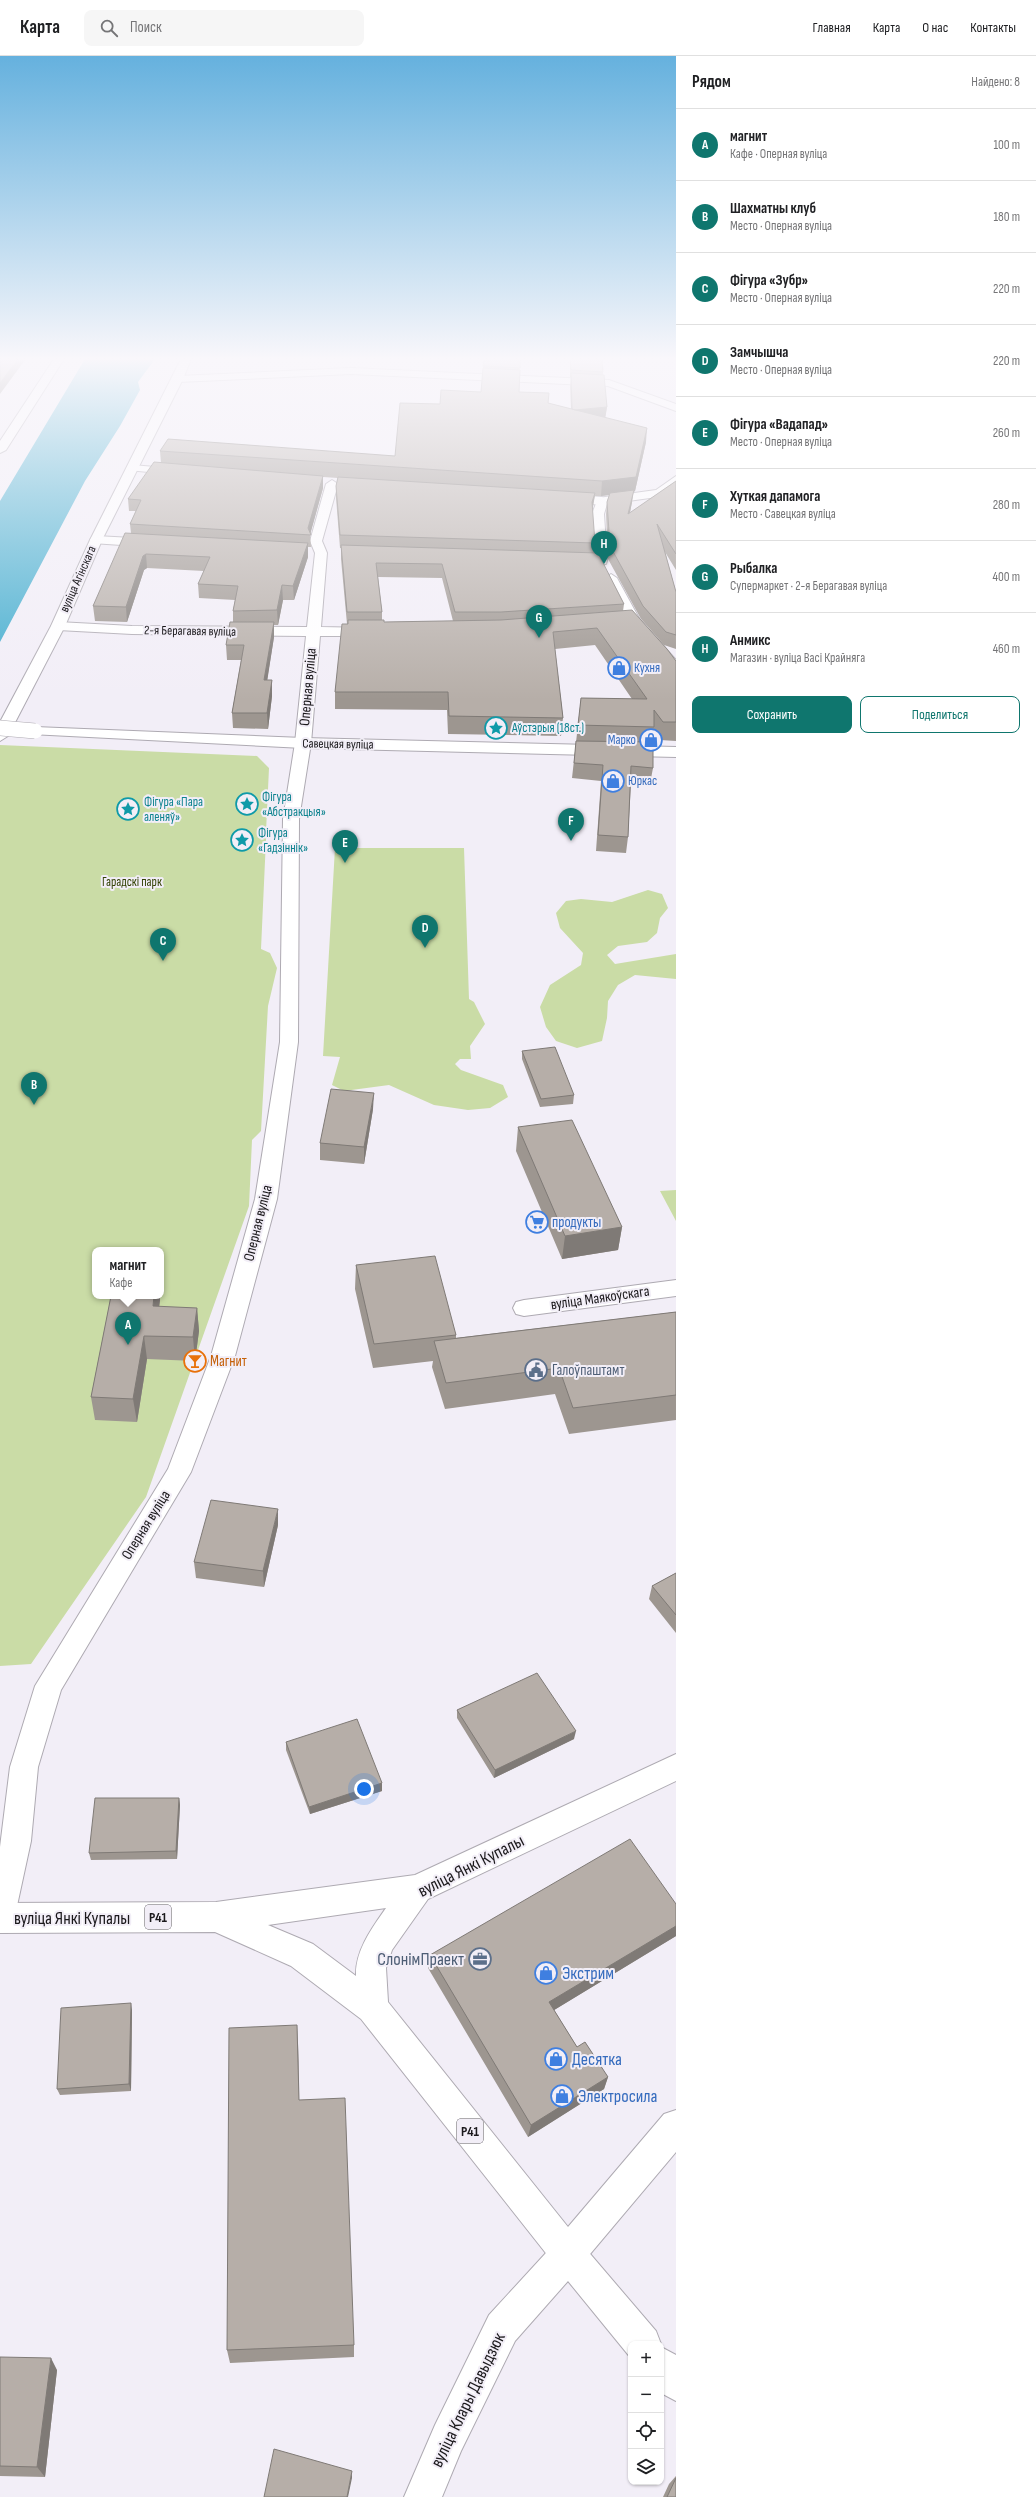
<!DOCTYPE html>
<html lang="ru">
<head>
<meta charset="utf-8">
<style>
  :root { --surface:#fff; --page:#f6f6f6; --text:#202124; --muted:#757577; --line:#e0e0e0; --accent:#0f766e }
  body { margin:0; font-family:"Sofia Sans Condensed",sans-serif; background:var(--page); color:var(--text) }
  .controls { position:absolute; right:12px; bottom:12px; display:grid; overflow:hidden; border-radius:8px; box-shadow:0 1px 3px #0004 }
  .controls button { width:36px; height:36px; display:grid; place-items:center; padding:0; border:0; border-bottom:1px solid var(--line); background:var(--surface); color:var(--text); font:20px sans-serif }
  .you { position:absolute; left:364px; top:1733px; width:14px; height:14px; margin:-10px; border:3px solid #fff; border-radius:50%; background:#1a73e8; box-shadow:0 0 0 6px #1a73e833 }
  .badge { display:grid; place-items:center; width:26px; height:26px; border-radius:50%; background:var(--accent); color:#fff; font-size:13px; font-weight:700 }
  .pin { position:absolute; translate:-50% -33px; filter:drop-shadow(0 1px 2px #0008) }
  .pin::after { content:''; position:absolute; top:21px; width:14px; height:12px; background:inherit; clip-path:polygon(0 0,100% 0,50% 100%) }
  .popup { position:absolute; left:92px; top:1191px; width:72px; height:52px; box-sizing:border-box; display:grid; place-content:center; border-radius:8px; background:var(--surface); filter:drop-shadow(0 1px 3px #0005); font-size:13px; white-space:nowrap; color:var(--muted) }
  .popup b { font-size:15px; color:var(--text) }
  .popup::after { content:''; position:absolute; left:50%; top:100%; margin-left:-8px; border:8px solid transparent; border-top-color:var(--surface) }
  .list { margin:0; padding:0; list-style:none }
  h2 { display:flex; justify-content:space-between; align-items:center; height:52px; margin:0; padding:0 16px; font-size:17px }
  h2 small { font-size:13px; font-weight:400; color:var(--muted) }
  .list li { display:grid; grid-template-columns:26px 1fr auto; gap:12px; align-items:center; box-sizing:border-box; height:72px; padding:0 16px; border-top:1px solid var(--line) }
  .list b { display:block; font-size:15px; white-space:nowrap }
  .list p { margin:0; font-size:13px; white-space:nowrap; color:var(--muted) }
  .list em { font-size:13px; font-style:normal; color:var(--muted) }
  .actions { display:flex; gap:8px; padding:12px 16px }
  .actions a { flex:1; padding:9px 0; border:1px solid var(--accent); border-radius:8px; text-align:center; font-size:14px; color:var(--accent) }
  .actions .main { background:var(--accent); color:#fff }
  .icon { flex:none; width:22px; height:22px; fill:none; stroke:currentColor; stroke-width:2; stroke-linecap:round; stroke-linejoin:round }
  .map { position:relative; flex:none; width:676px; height:2441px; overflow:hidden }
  header { display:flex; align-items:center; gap:24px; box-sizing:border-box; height:56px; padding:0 20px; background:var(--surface); border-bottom:1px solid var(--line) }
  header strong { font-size:19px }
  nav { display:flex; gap:22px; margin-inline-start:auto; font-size:14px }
  .search { width:280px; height:36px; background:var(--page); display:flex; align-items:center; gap:10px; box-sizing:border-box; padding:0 14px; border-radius:8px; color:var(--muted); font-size:15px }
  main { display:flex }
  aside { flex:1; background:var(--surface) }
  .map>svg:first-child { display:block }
  .green { fill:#cadca6; fill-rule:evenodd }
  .water { fill:#41acce }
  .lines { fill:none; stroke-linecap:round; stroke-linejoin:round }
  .pedestrian-casing { stroke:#aeaab2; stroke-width:2 }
  .minor-casing { stroke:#aeaab2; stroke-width:2 }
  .secondary-casing { stroke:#aeaab2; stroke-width:2 }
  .primary-casing { stroke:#aeaab2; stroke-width:2 }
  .pedestrian { fill:#fff; fill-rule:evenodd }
  .minor { fill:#fff; fill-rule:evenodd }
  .secondary { fill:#fff; fill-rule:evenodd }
  .primary { fill:#fff; fill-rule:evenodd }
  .secondary-bridge-casing { stroke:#aeaab2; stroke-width:16; stroke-linecap:butt }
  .secondary-bridge { stroke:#fff; stroke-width:15 }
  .wall { fill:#9d9690; fill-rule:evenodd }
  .shaded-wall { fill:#7f7a76 }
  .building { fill:#b6aea8; stroke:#7f7a76 }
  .labels { text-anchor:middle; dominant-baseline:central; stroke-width:4; stroke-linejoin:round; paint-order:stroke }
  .far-street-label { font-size:13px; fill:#1b191c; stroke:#f2eef7 }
  .far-shop-label { font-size:13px; fill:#366cbe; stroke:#f2eef7; text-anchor:start }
  .far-culture-label { font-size:13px; fill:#0d838f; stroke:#f2eef7; text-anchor:start }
  .far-park-label { font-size:13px; fill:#334104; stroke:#f2eef7 }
  .shield { fill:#f2eef7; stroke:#5c595e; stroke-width:1 }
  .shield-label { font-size:14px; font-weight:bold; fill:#1b191c }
  .street-label { font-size:15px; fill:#1b191c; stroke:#f2eef7 }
  .shop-label { font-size:15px; fill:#366cbe; stroke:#f2eef7; text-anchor:start }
  .food-label { font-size:15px; fill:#c56008; stroke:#f2eef7; text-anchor:start }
  .service-label { font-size:15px; fill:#4e5e75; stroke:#f2eef7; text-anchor:start }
  .near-street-label { font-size:18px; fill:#1b191c; stroke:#f2eef7 }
  .near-service-label { font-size:18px; fill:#4e5e75; stroke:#f2eef7; text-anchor:end }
  .near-shop-label { font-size:18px; fill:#366cbe; stroke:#f2eef7; text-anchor:start }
</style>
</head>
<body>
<header>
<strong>Карта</strong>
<div class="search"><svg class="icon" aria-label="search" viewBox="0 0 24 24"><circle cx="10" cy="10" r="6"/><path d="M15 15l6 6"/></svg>Поиск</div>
<nav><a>Главная</a><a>Карта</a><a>О нас</a><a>Контакты</a></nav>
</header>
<main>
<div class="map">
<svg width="676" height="2441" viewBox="0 0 676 2441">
  <rect width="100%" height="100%" fill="#f2eef7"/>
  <path class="green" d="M0,689L257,700L269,712L266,776L268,777L266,783L261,893L270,897L277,912L268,950L261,1075L252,1084L249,1150L146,1441L31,1608L0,1610ZM95,1194H161V1240H95Z
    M335,792H464L469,943L474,946L485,968L470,990L471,1003H460L455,1008L461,1014L503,1029L508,1041L490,1052L468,1054L434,1049L389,1029L344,1035L332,1029L340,1001L323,1000Z
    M648,834L662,838L668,852L660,862L657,877L647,886L618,890L607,899L615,908L676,898V923L635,919L618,929L608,945L607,962L602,985L577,992L556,985L546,971L540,951L550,929L581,909L583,897L560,872L556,857L566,845L581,843L612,846Z
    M676,1134V1165L660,1135Z"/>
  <path class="water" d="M85,303H155L138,326L140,334L120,370L85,425L0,586V445Z"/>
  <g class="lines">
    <g class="pedestrian-casing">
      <path id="pedestrian" d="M181,303H191L183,323L102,484L65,570L8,680L0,685V666L51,570L90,484Z
        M676,420V430L664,440L607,448L604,458L607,505L606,508H596L592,458L598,442L656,434Z"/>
    </g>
    <g class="minor-casing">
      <path id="minor" d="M54,303H64L6,394L0,397V385Z
        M351,312L609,324L676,348V355L608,330L351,318L178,326L173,323L178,320Z
        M132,409L179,413L185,416L179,419L128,414V410Z
        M332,424L338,428L322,485L327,497L321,571L370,572L377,576L370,580H320L311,687L299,763L298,986L277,1143L235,1300L191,1416L61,1634L38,1711L31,1785L15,1859L11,1870L0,1874V1791L10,1711L35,1630L168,1413L211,1300L255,1143L280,986L283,763L295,687L306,580L132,578L58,574L51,570L58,566L132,570L307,571L315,497L310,485L326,428Z
        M564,438L602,441L608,445L602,449L560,445L558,442L560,439Z
        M96,480L151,483L157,487L151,491L92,487L90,484L92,481Z
        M611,518L617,522L640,564L676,604V617L671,616L629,569L605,522Z
        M676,1224V1240L524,1260L516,1258L513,1252L516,1246L524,1244Z
        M568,2181L580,2186L656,2275L661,2288H631L630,2301L568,2225L515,2285L461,2395L442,2441H404L435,2369L489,2259L556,2186Z
        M661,2291L676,2299V2345L661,2337Z"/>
    </g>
    <g class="secondary-casing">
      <path id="secondary" d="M35,671L303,682L676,691V701L303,692L30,678L28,675Z"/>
    </g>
    <g class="primary-casing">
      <path id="primary" d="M676,1698V1725L428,1843L392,1894L386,1912L388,1946L568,2171L664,2058L676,2054V2096L580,2210L568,2215L556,2210L361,1963L291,1910L215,1876L0,1877V1847L216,1846L415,1819ZM386,1852C372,1872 355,1895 356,1920L313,1888L268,1869Z"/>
    </g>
    <use href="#pedestrian" class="pedestrian"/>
    <use href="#minor" class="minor"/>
    <use href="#secondary" class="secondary"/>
    <use href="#primary" class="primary"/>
    <g class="secondary-bridge-casing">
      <path id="secondary-bridge" d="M0,672L35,675"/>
    </g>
    <use href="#secondary-bridge" class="secondary-bridge"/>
  </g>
  <path class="wall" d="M484,303H520L519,336L548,347L571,353L570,330L571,321H570V303H602L603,319L607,351L605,361L646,386L635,435L633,436L632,446L630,457L676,425V514L665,496L676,536V593L664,589L641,563L608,503L606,458L607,446L609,439L601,440H595L593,450L592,453L595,487L594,497L624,548L623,555L676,605V685L660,684L654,674L652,686L653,712L650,728L631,726L628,781L626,797L596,795L601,725L572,722L581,642L632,643L595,589L555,593L563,662L561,680L448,678L447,654L335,653V636L347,568L341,503V492H340L336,442V430L338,422L323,421V432L310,478L311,491H308V501L294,544H283L278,569H274V581L267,624H272V640L268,673L233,672L232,657L241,604H227L226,589L233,566V555L235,544L199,542L198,528L204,515L147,512L144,514L127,566L95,565L93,550L131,477L130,468L136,455H129L128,443L161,407L160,395L395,400L440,348L481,336ZM378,521L442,522L453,565L384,566L382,564V556Z
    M522,995L574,1039L573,1048L540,1051L522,1003Z
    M373,1053L364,1108L320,1104V1087Z
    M518,1071L622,1171L618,1194L562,1203L516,1095Z
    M356,1209L456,1279V1282L676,1256V1364L569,1378L555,1338L445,1353L432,1311L433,1305L373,1312L355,1233Z
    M111,1240H160V1244L159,1251L197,1252L199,1275L195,1305L147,1303L137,1366L95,1364L91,1341Z
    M278,1469L264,1531L196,1522L194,1506Z
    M676,1517V1577L649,1543L652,1530Z
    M457,1654L574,1683L494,1722L457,1662Z
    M286,1686L382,1727V1735L310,1758L286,1694Z
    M179,1742L180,1749L177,1803L91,1804L89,1797Z
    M676,1848V1880L554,1954L577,1991L608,2021L604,2033L528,2081L428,1912L430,1899Z
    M132,1954L131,2035L60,2039L57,2033Z
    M298,1987L299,2044L354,2289V2301L230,2307L227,2294Z
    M0,2301L57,2314L45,2421L0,2420Z
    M676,2420V2441H663L669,2428Z"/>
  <path class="shaded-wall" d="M18,303H25V304L0,338V327Z
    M607,351L605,364L572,354Z
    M647,372L646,386L635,435L633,436L632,446L627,471L628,458L633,436L601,440L602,425Z
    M323,420V432L310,479L308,472Z
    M595,437L593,450L590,458L592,446Z
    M308,487V501L294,544L293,530Z
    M146,498L147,512L144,514L127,566L126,551L143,500Z
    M282,529L283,544L278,569L277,554Z
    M274,566V581L265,639L264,624Z
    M272,624V640L268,673L267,657Z
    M374,1037L373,1053L364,1108V1091Z
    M622,1171L618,1194L562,1203L565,1180Z
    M154,1240H160V1244L156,1274L153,1250Z
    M197,1252L199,1275L195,1305L193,1281Z
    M144,1280L147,1303L137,1366L133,1343Z
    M278,1453V1469L264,1531L263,1515Z
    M576,1675L574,1683L494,1722L495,1714Z
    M382,1727V1735L310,1758L309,1751Z
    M179,1742L180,1749L177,1803L176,1795Z
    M676,1870V1880L546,1959L549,1946Z
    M131,1947L132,1954L131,2035L129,2028Z
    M297,1969L298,1987L299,2060V2044Z
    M608,2021L604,2033L528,2081L531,2069Z
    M51,2302L57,2314L45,2421L37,2411Z
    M352,2415V2422L348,2441H347Z"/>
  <path class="building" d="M0,303H18L0,327Z
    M484,303H520V312L483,310Z
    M570,303H602L603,316L571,314Z
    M483,312L520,314L519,336L549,337L548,347L647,372L636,421L602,425L160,395L168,383L395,400L400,347L440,348L441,334L481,336Z
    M571,317L604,319L607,351L575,354L572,353Z
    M154,406L323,420L308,472L311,479L130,468L141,444L128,443Z
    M338,421L595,437L592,446L595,487L340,479L336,430Z
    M676,425V498L657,468L676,536V579L666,576L643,550L610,490L607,446L610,437L634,434L628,458Z
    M125,477L308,487L293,530L282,529L277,554L233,555L238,530L198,528L210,501L146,498L143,500L126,551L93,550Z
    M341,489L598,497L624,548L501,556H455L442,508L376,507L382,556H347Z
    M632,554L667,593L676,605V666H663L654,654V671L578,669L581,642L647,643L597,572L553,576L563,662L449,660L448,636H335L342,568H348V564H384V566L501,564Z
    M230,566H274L264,624H272L267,657H232L244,589H226Z
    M576,685L653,686V712L631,710L628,781L598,779L603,709L574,707Z
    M555,991L574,1039L541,1043L522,995Z
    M331,1033L374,1037L364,1091L320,1087Z
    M572,1064L622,1171L565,1180L518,1071Z
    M435,1200L456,1279L374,1288L356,1209Z
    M111,1240H154L153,1250L197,1252L193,1281L144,1280L133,1343L91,1341Z
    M676,1256V1339L573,1352L559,1312L446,1327L434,1285Z
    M211,1444L278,1453L263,1515L194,1506Z
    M676,1517V1559L652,1530Z
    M537,1617L576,1675L495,1714L457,1654Z
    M357,1663L382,1727L309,1751L286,1686Z
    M95,1742H179L176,1795L89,1797Z
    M630,1783L676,1848V1870L549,1946L577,1991L585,1986L608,2021L531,2069L430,1899Z
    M131,1947L129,2028L57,2033L61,1952Z
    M297,1969L299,2044L345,2042L354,2289L227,2294L229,1972Z
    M0,2301L51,2302L37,2411L0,2410Z
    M274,2393L352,2415L347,2441H264Z
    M676,2422V2441H667Z"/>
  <linearGradient id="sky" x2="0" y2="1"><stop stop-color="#65b1de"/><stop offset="0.47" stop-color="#f9f7fb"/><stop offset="1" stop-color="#f9f7fb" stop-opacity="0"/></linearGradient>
  <rect width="676" height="644" fill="url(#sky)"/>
  <defs>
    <g id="shop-ring" transform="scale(1.15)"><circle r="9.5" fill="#f2eef7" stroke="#3f7fe0" stroke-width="1.5"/><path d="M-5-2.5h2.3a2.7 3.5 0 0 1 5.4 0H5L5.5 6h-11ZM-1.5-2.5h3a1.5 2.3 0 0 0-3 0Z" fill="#3f7fe0"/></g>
    <g id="sight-ring" transform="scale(1.15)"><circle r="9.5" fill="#f2eef7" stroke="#0f9aa8" stroke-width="1.5"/><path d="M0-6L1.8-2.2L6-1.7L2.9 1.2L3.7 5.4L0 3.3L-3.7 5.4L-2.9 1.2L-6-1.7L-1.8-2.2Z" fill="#0f9aa8"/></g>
    <g id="supermarket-ring" transform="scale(1.15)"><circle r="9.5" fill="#f2eef7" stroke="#3f7fe0" stroke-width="1.5"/><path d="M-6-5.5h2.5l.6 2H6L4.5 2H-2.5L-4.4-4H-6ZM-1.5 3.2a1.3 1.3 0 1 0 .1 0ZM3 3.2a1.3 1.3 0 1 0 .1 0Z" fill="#3f7fe0"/></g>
    <g id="bar-ring" transform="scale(1.15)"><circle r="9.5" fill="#f2eef7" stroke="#e8710a" stroke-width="1.5"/><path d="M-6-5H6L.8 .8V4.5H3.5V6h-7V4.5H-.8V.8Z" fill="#e8710a"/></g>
    <g id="civic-ring" transform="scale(1.15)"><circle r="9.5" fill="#f2eef7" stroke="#5c6f8a" stroke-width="1.5"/><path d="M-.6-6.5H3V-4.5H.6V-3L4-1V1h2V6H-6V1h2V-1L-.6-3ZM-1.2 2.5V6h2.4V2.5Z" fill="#5c6f8a"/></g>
    <g id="office-ring" transform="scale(1.15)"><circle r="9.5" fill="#f2eef7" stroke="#5c6f8a" stroke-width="1.5"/><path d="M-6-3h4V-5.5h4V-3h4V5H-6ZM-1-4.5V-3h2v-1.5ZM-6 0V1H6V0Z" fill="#5c6f8a"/></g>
  </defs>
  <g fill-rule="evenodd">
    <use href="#shop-ring" x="619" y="612"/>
    <use href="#sight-ring" x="496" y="672"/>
    <use href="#shop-ring" x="651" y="684"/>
    <use href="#shop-ring" x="613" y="725"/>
    <use href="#sight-ring" x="247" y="748"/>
    <use href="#sight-ring" x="128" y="753"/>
    <use href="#sight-ring" x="242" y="784"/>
    <use href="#supermarket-ring" x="537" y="1166"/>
    <use href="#bar-ring" x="195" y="1305"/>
    <use href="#civic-ring" x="536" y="1314"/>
    <use href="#office-ring" x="480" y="1903"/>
    <use href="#shop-ring" x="546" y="1917"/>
    <use href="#shop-ring" x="556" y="2003"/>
    <use href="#shop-ring" x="562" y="2040"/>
  </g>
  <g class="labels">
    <g class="far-street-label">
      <text transform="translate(78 523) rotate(-66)">вуліца Агінскага</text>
      <text transform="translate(190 575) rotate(1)">2-я Берагавая вуліца</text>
      <text transform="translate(338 688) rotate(1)">Савецкая вуліца</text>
    </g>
    <g class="far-shop-label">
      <text x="634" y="612">Кухня</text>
      <text x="636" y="684" text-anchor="end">Марко</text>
      <text x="628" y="725">Юркас</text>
    </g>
    <g class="far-culture-label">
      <text x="512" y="672">Аўстэрыя (18ст.)</text>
      <text x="262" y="741">Фігура<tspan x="262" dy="15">«Абстракцыя»</tspan></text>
      <text x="144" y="746">Фігура «Пара<tspan x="144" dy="15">аленяў»</tspan></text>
      <text x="258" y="777">Фігура<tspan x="258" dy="15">«Гадзіннік»</tspan></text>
    </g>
    <g class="far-park-label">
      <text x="132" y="826">Гарадскі парк</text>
    </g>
    <g class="shield">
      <rect x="145" y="1849" width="26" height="24" rx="3"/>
      <rect x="457" y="2063" width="26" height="24" rx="3"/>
    </g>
    <g class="shield-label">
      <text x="158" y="1861">Р41</text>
      <text x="470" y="2075">Р41</text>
    </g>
    <g class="street-label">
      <text transform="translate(308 631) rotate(-85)">Оперная вуліца</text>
      <text transform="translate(258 1167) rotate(-76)">Оперная вуліца</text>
      <text transform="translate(600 1242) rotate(-8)">вуліца Маякоўскага</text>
      <text transform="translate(146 1469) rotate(-58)">Оперная вуліца</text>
    </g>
    <g class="shop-label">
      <text x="552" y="1166">продукты</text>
    </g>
    <g class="food-label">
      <text x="210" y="1305">Магнит</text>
    </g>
    <g class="service-label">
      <text x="552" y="1314">Галоўпаштамт</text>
    </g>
    <g class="near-street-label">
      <text transform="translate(471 1810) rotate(-27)">вуліца Янкі Купалы</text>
      <text x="72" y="1862">вуліца Янкі Купалы</text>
      <text transform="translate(468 2344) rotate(-64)">вуліца Клары Давыдзюк</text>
    </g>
    <g class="near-service-label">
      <text x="464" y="1903">СлонімПраект</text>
    </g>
    <g class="near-shop-label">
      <text x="562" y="1917">Экстрим</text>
      <text x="572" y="2003">Десятка</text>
      <text x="578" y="2040">Электросила</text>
    </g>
  </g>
</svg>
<div class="controls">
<button>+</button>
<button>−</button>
<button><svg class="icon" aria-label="locate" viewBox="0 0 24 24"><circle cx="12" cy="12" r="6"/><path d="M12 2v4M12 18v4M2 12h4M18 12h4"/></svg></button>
<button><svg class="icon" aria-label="layers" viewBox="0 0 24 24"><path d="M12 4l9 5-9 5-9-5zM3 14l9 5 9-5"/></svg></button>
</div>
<div class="you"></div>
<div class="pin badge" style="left:128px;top:1289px">A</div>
<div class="popup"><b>магнит</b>Кафе</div>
<div class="pin badge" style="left:34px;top:1049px">B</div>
<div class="pin badge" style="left:163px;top:905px">C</div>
<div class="pin badge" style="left:425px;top:892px">D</div>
<div class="pin badge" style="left:345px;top:807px">E</div>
<div class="pin badge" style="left:571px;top:785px">F</div>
<div class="pin badge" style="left:539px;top:582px">G</div>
<div class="pin badge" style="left:604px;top:508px">H</div>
</div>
<aside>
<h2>Рядом<small>Найдено: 8</small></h2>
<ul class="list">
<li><span class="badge">A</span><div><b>магнит</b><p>Кафе · Оперная вуліца</p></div><em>100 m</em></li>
<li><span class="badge">B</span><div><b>Шахматны клуб</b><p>Место · Оперная вуліца</p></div><em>180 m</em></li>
<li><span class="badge">C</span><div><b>Фігура «Зубр»</b><p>Место · Оперная вуліца</p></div><em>220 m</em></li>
<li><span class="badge">D</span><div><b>Замчышча</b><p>Место · Оперная вуліца</p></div><em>220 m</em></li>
<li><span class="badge">E</span><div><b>Фігура «Вадапад»</b><p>Место · Оперная вуліца</p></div><em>260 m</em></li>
<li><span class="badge">F</span><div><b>Хуткая дапамога</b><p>Место · Савецкая вуліца</p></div><em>280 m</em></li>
<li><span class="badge">G</span><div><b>Рыбалка</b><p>Супермаркет · 2-я Берагавая вуліца</p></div><em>400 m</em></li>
<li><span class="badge">H</span><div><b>Анмикс</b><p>Магазин · вуліца Васі Крайняга</p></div><em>460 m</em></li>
</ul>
<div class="actions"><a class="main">Сохранить</a><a>Поделиться</a></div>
</aside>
</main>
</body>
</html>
